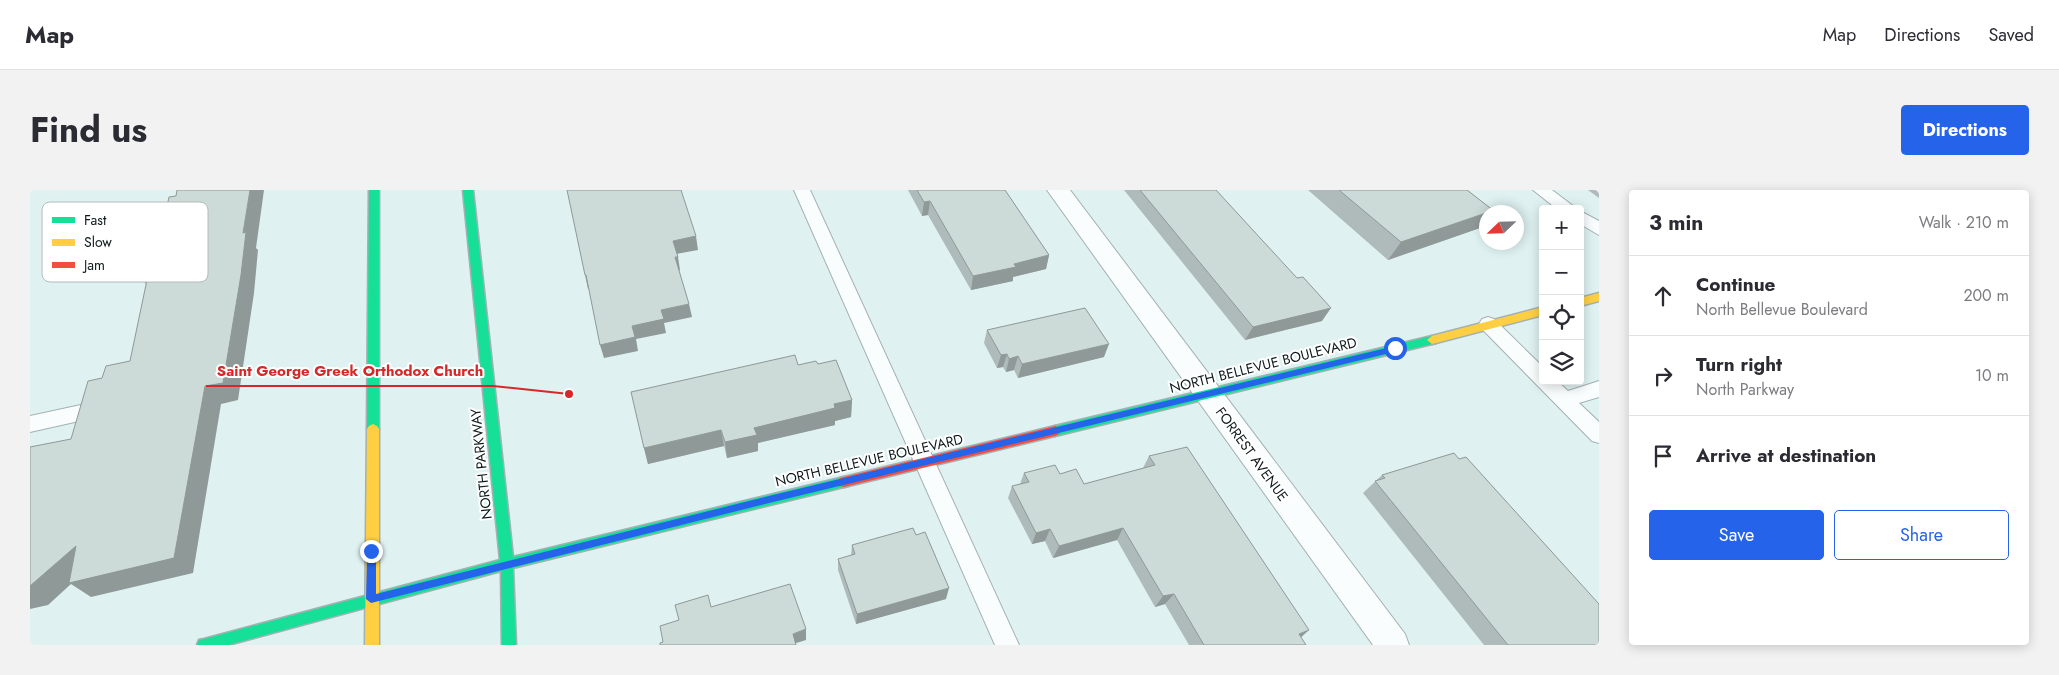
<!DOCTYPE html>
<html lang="en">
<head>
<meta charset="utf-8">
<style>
  :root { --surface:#fff; --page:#f2f2f3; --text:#2b2b33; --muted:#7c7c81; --line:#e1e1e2; --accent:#2563eb }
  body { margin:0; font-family:Jost,sans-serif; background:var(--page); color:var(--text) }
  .controls { position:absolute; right:15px; top:15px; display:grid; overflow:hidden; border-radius:5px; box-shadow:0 2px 12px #0003 }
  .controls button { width:45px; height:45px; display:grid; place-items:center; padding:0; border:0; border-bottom:1px solid var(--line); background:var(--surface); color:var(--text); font:25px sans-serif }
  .compass { position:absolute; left:1449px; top:15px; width:45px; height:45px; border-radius:50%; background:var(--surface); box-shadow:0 2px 12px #0003; rotate:247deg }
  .stop { position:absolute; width:15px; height:15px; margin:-11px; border:4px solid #2563eb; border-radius:50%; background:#fff }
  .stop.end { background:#2563eb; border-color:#fff; box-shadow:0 1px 5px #0008 }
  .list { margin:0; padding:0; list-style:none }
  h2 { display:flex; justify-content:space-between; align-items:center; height:65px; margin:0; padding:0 20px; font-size:21px }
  h2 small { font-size:16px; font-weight:400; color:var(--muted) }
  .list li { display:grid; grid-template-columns:32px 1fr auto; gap:15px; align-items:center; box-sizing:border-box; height:80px; padding:0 20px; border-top:1px solid var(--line) }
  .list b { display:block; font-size:19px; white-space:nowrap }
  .list p { margin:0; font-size:16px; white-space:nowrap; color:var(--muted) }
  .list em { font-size:16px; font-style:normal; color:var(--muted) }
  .actions { display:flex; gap:10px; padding:15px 20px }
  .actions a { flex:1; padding:11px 0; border:1px solid var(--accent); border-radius:5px; text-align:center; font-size:18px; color:var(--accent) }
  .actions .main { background:var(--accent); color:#fff }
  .icon { flex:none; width:28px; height:28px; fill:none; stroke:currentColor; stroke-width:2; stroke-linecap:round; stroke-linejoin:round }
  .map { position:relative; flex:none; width:1569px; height:455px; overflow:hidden; border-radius:5px }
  header { display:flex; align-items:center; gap:30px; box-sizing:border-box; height:70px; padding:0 25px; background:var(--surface); border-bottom:1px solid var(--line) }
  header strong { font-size:24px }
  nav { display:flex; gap:28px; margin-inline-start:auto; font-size:18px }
  .intro { display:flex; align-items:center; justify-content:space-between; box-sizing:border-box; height:120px; padding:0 30px }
  h1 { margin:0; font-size:35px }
  .button { padding:12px 22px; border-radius:5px; background:var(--accent); color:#fff; font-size:18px; font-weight:700 }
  main { display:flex; gap:30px; padding:0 30px }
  aside { flex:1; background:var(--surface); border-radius:5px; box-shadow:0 2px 12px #0003 }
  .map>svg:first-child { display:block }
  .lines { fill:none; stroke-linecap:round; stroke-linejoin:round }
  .lane-casing { stroke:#a3b1b1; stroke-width:2 }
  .street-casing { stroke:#a3b1b1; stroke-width:2 }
  .fast-casing { stroke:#a3b1b1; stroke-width:3 }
  .slow-casing { stroke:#a3b1b1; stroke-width:3 }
  .jam-casing { stroke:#a3b1b1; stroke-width:3 }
  .lane { fill:#fafdfd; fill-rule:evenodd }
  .street { fill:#fafdfd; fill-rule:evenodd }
  .fast { fill:#16e098; fill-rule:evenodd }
  .slow { fill:#ffcf43; fill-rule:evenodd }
  .jam { fill:#f24e42; fill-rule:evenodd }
  .wall { fill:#afbbba }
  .shaded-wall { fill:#8f9997 }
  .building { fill:#ccdad8; stroke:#8f9997 }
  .route { fill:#2563eb }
  .labels { text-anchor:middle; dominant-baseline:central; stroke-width:4; stroke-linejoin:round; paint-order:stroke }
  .street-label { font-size:14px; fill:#0d191a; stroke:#fff }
  .key { fill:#fff; stroke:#b6baba; stroke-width:1 }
  .key-label { font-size:14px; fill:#0d191a }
  .leader { fill:none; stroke:#d62828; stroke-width:2 }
  .callout-dot { fill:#d62828; stroke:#fff; stroke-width:2 }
  .callout-label { font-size:15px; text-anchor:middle; font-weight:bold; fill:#d62828; stroke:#fff; stroke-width:4; stroke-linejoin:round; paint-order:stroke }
</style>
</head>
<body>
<header>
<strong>Map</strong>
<nav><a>Map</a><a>Directions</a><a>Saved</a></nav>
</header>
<div class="intro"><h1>Find us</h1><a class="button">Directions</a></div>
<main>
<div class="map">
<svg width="1569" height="455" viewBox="0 0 1569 455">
  <rect width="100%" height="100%" fill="#dff1f1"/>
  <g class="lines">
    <g class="lane-casing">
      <path id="lane" d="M764,0H780L989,455H965Z
        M1503,0H1522L1547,19H1527Z
        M1550,21L1569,31V45L1550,34Z
        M1458,127L1464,129L1513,177V191H1527L1538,201L1569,191V207L1549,213L1569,232V253L1562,251L1452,139L1449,134L1452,129Z
        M60,213L67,215L70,221L67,227L0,242V226Z"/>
    </g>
    <g class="street-casing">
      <path id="street" d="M1017,0H1040L1375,444L1379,455H1343Z"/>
    </g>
    <g class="fast-casing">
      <path id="fast" d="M339,0H349V239L347,242H339L337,239Z
        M433,0H443L483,367L814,287L818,288L820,292L818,296L483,378L486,455H472L471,381L198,455H167L169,450L174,449L470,370Z
        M1402,146L1407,150L1406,153L1025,246L1021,244L1019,241L1021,238L1025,236Z"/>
    </g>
    <g class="slow-casing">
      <path id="slow" d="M1569,103V111L1550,116V108Z
        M1513,117V125L1402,154L1397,150L1402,146Z
        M343,234L347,236L349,239V455H335L337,239L339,236Z"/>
    </g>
    <g class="jam-casing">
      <path id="jam" d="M1025,236L1029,238L1031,241L1029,244L1025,246L814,297L810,296L808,292L810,288L814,287Z"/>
    </g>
    <use href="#lane" class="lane"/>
    <use href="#street" class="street"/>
    <use href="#fast" class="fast"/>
    <use href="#slow" class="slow"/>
    <use href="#jam" class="jam"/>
  </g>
  <path class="wall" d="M878,0H975L1019,65L1016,79L983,87V91L941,100L898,25L892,26Z
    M1094,0H1186L1292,131L1215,150Z
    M1278,0H1437L1464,21L1463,22H1456V31L1450,38L1358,70Z
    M1558,0H1569V8Z
    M957,140L1074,167L988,188L984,180L976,182L973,177L967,178L954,153Z
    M788,174L822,210L821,227L805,231V235L728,253V261L697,268L694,256L618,274L614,258L768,175Z
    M1119,266L1271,448L1276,455H1159L1135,414L1125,417L1087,350L1023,368L1015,351L1002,354L978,308L982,296L990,294L994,283L1030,284L1054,294L1113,278Z
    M1429,269L1569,455H1454L1333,303L1352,285Z
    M886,345L916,409L826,434L808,380V369L821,365L822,355Z"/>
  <path class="shaded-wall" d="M220,0H234L226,58L228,60L224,103L208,210L191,214L163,383L61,407L41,394L18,415L0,419V396L213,43Z
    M900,11L898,25L892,26L894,12Z
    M1456,23V31L1450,38L1358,70L1371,52Z
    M666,46L668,60L646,64L643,51Z
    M1019,65L1016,79L983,87V91L941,100L943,86L984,74Z
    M645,67H648L650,80L648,81Z
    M118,85L125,104L109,86Z
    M555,85H556L560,98L558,99Z
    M659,114L662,127L634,133L636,143L606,149L608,161L574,168L570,155L631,120Z
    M1301,118L1292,131L1215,150L1223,137Z
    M1079,154L1074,167L988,188L992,174Z
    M977,164L973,177L967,178L971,165Z
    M988,166L984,180L976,182L979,169Z
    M822,210L821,227L805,231V235L728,253V261L697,268L695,252L724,238L804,214Z
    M691,240L694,256L618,274L614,258Z
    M1093,338L1087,350L1023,368L1029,356Z
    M1020,339L1015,351L1002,354L1006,343Z
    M919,398L916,409L826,434L827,424Z
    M1144,404L1135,414L1125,417L1133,406Z
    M776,439V450L763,454V444Z
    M1279,440L1268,450L1269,444Z"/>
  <path class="building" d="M147,0H220L213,43L216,42L211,85L193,193L175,196L144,368L39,393L46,356L0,396V257L41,249L58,191L72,188L76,176L100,171L118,85L109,86L116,57L129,54L139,7L146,6Z
    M537,0H651L666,46L643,51L648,67H645L659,114L631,120L634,129L602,136L605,147L570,155L556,85H555Z
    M887,0H975L1019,65L984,74L986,77L943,86L900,11L894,12Z
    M1110,0H1186L1267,88L1273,87L1301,118L1223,137Z
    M1309,0H1437L1464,21L1456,22V23L1371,52Z
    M1055,118L1079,154L992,174L988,166L979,169L977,164L971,165L957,140Z
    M765,165L768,175L786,171L788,174L806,170L822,210L804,214L805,218L724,238L727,245L695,252L691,240L614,258L601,202Z
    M1157,257L1279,440L1269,444L1276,455H1174L1144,404L1133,406L1093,338L1029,356L1020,339L1006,343L982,296L999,292L994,283L1025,275L1030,284L1046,279L1054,294L1125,275L1119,266Z
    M1424,263L1429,269L1436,267L1569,414V455H1478L1345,291L1355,288L1352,285Z
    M883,338L886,345L895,342L919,398L827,424L808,369L825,364L822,355Z
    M760,394L776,439L763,444L766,455H630V453L633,452L630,436L649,430L645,415L678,405L681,417Z"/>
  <path class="route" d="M1365,156L1369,158L1368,161L739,313L341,413L336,409L337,361L341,357L346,361V404L739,306Z"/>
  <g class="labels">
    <g class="street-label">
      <text transform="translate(1233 175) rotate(-14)">NORTH BELLEVUE BOULEVARD</text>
      <text transform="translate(1222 264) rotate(54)">FORREST AVENUE</text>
      <text transform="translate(839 270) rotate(-13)">NORTH BELLEVUE BOULEVARD</text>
      <text transform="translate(451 274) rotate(-96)">NORTH PARKWAY</text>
    </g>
  </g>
  <rect x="12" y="12" width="166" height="80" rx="8" class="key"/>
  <rect x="22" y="27" width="23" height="6" fill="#16e098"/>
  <rect x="22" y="49" width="23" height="7" fill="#ffcf43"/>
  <rect x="22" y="72" width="23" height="6" fill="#f24e42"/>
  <g class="key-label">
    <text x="54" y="35">Fast</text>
    <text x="54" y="57">Slow</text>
    <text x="54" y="80">Jam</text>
  </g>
  <path class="leader" d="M539 204L463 196H176"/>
  <circle class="callout-dot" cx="539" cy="204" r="5"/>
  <g class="callout-label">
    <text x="320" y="186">Saint George Greek Orthodox Church</text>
  </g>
</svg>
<div class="controls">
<button>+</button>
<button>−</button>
<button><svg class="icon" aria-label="locate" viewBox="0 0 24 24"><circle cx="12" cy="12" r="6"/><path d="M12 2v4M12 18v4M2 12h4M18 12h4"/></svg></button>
<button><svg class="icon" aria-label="layers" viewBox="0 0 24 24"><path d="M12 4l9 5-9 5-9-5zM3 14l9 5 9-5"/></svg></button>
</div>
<svg class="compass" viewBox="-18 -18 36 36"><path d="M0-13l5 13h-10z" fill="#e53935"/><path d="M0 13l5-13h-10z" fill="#7c7c81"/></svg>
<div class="stop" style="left:1365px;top:158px"></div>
<div class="stop end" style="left:341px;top:361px"></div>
</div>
<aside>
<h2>3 min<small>Walk · 210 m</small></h2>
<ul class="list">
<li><svg class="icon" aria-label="ahead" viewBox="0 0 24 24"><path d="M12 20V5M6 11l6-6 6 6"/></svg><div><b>Continue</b><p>North Bellevue Boulevard</p></div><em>200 m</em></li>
<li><svg class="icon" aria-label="right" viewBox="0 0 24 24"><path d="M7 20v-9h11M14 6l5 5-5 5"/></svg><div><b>Turn right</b><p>North Parkway</p></div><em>10 m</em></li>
<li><svg class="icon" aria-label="arrive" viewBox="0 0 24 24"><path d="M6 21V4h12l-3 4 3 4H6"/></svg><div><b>Arrive at destination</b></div></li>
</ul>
<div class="actions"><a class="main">Save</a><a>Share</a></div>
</aside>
</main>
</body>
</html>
